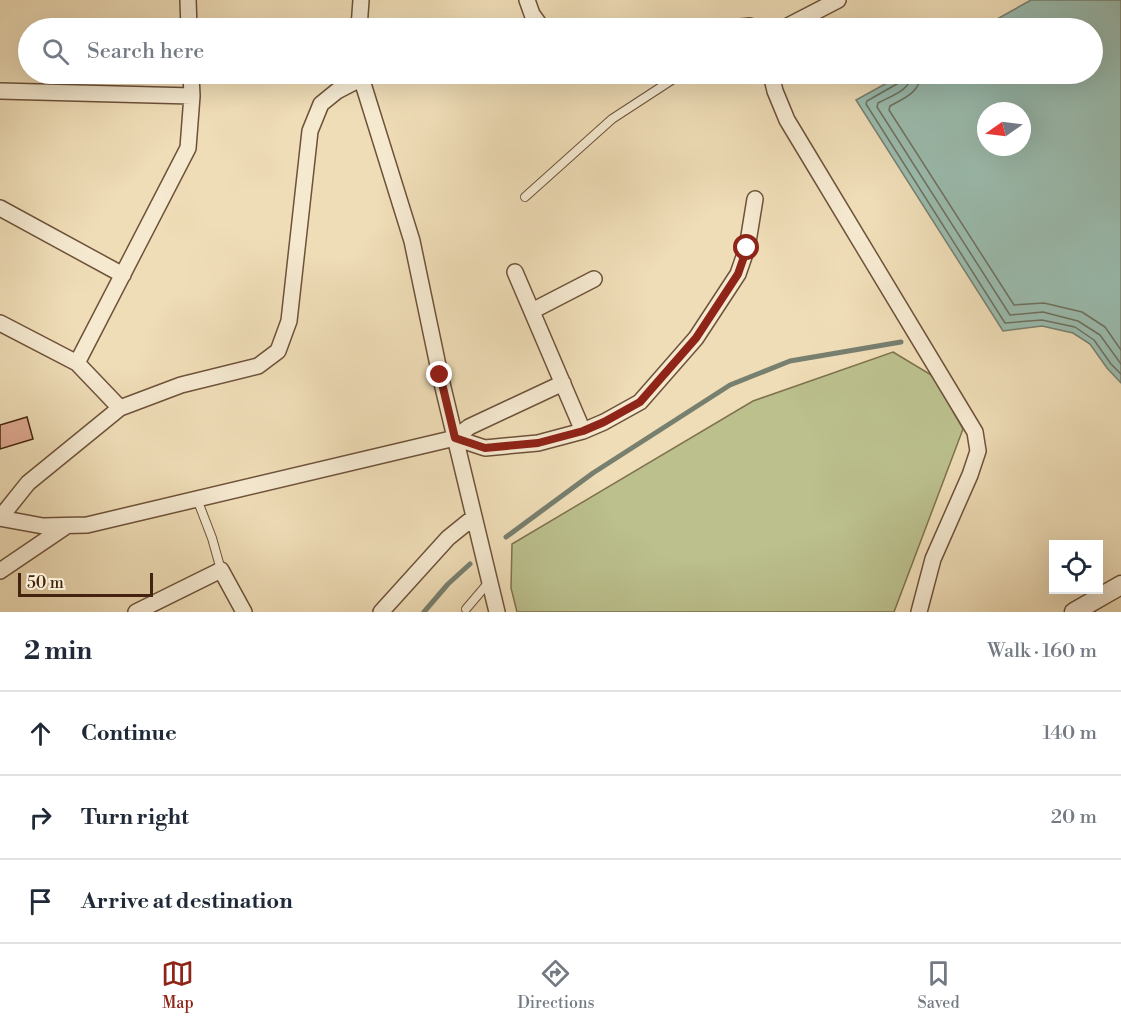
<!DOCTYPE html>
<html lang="en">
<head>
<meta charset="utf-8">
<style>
  :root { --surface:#fff; --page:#f2f2f3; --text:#1f2937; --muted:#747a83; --line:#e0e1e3; --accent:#8f2418 }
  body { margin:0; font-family:"Libre Bodoni",serif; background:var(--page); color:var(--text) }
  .controls { position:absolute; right:18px; bottom:18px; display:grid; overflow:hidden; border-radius:0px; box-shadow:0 6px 24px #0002 }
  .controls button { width:54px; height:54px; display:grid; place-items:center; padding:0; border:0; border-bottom:2px solid var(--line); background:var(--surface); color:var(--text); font:30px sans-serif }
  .compass { position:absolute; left:977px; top:102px; width:54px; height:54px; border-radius:50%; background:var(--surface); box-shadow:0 6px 24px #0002; rotate:256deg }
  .scale { position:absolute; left:18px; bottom:15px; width:135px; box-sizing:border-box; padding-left:6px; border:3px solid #43230f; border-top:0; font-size:16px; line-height:21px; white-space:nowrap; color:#43230f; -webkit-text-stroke:4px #f5e9d0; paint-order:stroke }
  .stop { position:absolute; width:18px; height:18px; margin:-14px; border:4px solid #8f2418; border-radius:50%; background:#fff }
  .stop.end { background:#8f2418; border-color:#fff; box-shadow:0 2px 6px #0008 }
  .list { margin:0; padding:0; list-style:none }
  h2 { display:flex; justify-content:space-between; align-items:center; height:78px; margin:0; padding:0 24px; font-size:26px }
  h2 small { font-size:20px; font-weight:400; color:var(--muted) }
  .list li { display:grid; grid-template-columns:39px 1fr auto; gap:18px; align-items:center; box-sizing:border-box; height:84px; padding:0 24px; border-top:2px solid var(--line) }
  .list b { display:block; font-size:22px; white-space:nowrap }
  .list em { font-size:20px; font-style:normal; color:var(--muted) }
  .icon { flex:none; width:33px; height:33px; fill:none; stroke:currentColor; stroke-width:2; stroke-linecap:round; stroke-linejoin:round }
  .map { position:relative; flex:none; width:1121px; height:612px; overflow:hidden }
  .search { position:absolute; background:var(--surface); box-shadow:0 6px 24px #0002; left:18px; right:18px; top:18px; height:66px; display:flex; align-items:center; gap:15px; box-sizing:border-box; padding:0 21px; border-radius:33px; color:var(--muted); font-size:22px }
  .sheet { height:330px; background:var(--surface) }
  nav { display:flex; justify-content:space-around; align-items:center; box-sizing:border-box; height:84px; border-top:2px solid var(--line); background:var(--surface); font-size:16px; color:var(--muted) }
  nav a { display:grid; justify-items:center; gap:3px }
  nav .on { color:var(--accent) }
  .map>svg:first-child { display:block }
  .green { fill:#bbc08d; stroke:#7f724e; stroke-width:1.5 }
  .water { fill:#9abcaf; stroke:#777f6f; stroke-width:1.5; fill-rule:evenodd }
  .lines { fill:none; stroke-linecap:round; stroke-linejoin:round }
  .shore { stroke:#6e705f; stroke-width:1.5 }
  .stream { stroke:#777f6f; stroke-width:5 }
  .building { fill:#dfaa92; stroke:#43230f; stroke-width:1.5 }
  .service-casing { stroke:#6e5239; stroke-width:10 }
  .minor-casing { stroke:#6e5239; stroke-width:18 }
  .tertiary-casing { stroke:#6e5239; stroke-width:21 }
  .service { stroke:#f5e9d0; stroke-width:8 }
  .minor { stroke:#f5e9d0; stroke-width:15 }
  .tertiary { stroke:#f5e9d0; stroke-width:18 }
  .route { stroke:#8f2418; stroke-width:8 }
</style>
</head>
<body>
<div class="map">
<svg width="1121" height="612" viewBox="0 0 1121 612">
  <rect width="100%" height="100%" fill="#efddb7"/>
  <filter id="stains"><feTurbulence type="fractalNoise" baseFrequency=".00333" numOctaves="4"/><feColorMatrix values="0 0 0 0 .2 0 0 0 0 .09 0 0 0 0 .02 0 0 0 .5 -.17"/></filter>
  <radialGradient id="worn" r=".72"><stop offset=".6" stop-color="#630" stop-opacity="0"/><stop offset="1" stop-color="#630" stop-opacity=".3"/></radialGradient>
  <path class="green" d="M893,352L933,376L963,429L894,612H517L511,588L512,544L753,401Z"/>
  <path class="water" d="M1031,0H1121V383L1107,368L1090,344L1073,333L1042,326L1003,331L856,100L903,74H1092V28H981ZM986,111H1022V147H986Z"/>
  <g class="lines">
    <path class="shore" d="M904,74L902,81L867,101L866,104L1005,323L1042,320L1075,327L1094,340L1111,364L1121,374
      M912,74C911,90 891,96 878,103L877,107L1010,315L1043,312L1078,321L1100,335L1121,364
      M921,74C920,92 905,98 890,106L889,110L1014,305L1044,303L1082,312L1105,327L1121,350"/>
    <path class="stream" d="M506,537L593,473L730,385L790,361L901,342
      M424,612L448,584L470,564"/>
  </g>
  <path class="building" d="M27,417L33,439L0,449V425Z"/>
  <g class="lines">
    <g class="service-casing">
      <path id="service" d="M525,197L612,119L681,74
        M197,499L212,538L221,570
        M466,609L489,582"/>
    </g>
    <g class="minor-casing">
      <path id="minor" d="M188,0L189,28
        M527,0L532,14L542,28
        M359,28L361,0
        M730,28L750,26L755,28
        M784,28L838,0
        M360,74L412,241L440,375L497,612
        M771,74L775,91L787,120L975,432L978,451L970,475L933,559L919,612
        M0,91L192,96
        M0,208L123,275
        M515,272L583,431
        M532,311L594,279
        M0,323L77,363L120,408
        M77,363L188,148L192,96L191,74
        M455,438L485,448L538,443L583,431L604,422L640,402L696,338L738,274L747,248L755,199
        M0,518L28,483L120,408L181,385L258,366L278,351L289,321L310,131L321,104L337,91L360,79
        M0,518L43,526L87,525L455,438L469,427L563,383
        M0,571L65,527
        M136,612L221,570L244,612
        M381,612L448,538L474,517"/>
    </g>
    <g class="tertiary-casing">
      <path id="tertiary" d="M1074,612L1121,585"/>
    </g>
    <use href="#service" class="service"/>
    <use href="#minor" class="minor"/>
    <use href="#tertiary" class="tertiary"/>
  </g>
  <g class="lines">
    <path class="route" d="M440,375L455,438L485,448L538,443L583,431L604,422L640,402L696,338L738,274L747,248"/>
  </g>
  <rect width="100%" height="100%" filter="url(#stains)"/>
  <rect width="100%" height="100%" fill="url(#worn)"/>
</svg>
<div class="controls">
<button><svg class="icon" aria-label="locate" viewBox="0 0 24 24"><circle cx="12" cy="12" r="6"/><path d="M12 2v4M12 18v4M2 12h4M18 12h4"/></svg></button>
</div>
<svg class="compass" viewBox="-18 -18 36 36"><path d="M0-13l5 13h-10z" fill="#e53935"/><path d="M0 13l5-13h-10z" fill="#747a83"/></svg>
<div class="scale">50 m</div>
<div class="stop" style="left:747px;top:248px"></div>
<div class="stop end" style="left:440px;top:375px"></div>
<div class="search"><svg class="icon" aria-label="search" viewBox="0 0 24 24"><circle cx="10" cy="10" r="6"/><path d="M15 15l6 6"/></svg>Search here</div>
</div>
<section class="sheet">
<h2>2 min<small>Walk · 160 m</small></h2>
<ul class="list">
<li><svg class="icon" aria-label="ahead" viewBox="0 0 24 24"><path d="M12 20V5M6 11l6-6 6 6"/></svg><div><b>Continue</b></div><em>140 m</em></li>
<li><svg class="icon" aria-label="right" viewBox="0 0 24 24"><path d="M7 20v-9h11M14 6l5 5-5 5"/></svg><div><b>Turn right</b></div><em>20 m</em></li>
<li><svg class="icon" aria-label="arrive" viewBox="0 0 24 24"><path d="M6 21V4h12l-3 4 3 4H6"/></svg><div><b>Arrive at destination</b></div></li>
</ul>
</section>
<nav>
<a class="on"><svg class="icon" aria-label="map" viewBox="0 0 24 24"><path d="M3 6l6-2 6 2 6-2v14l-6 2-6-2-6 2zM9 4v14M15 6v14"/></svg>Map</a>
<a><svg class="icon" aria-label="directions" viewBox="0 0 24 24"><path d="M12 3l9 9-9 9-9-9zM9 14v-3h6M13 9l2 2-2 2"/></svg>Directions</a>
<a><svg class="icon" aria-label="saved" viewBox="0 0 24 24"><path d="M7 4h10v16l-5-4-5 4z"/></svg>Saved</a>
</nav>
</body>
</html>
